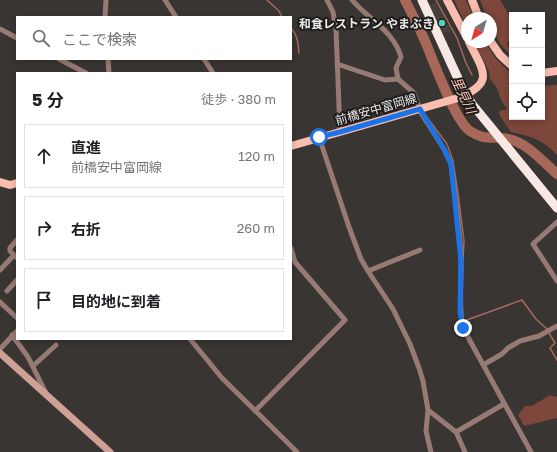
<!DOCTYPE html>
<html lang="ja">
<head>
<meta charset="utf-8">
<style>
  :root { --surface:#fff; --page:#f2f2f2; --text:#202124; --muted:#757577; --line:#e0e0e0 }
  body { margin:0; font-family:"Golos Text","Noto Sans JP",sans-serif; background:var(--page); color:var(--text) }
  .controls { position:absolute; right:12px; top:12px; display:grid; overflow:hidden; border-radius:0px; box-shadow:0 2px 6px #0003 }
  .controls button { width:36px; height:36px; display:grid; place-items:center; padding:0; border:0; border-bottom:1px solid var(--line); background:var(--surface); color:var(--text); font:20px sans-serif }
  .compass { position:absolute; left:461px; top:12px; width:36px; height:36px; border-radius:50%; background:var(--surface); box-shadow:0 2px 6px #0003; rotate:217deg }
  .stop { position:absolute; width:12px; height:12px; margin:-9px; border:3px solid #1a73e8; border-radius:50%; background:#fff }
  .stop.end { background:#1a73e8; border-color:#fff; box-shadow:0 1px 4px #0008 }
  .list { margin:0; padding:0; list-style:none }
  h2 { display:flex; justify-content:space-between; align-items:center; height:52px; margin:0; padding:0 16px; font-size:17px }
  h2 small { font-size:13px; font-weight:400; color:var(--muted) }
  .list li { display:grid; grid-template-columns:26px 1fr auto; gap:12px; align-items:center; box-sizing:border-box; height:64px; margin:0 8px 8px; padding:0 8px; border:1px solid var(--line); border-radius:0px }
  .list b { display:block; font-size:15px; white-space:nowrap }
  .list p { margin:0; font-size:13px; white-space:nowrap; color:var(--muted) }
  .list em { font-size:13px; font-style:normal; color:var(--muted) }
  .icon { flex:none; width:22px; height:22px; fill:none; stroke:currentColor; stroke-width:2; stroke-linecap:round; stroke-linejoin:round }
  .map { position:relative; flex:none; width:557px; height:452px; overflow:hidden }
  .search { position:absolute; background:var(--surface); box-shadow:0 2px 6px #0003; left:16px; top:16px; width:276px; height:44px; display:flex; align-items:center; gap:10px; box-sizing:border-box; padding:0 14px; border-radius:0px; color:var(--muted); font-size:15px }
  .panel { position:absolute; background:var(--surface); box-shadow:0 2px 6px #0003; left:16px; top:72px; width:276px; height:268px; border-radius:0px }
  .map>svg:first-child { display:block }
  .built { fill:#483e3b }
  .green { fill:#7d473b }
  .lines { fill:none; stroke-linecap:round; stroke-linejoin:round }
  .stream { stroke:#a7685a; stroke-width:1.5 }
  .river { stroke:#a7685a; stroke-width:10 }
  .street { stroke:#977a73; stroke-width:5 }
  .secondary { stroke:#cfa095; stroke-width:7 }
  .primary { stroke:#f9beaf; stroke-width:8 }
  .highway { stroke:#f7e8e4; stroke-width:9 }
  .route { stroke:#1a73e8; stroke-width:5 }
  .poi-dot { fill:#59cebf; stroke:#1f1d1c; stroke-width:1.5 }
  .labels { text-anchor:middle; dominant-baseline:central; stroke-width:4; stroke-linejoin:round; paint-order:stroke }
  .poi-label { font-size:12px; font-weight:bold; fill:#eceae9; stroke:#1f1d1c; text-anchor:end }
  .street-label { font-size:12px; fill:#eceae9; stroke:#1f1d1c }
  .water-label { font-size:13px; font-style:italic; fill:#f9c0b3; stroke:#1f1d1c }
</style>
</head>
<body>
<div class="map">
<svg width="557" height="452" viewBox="0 0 557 452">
  <rect width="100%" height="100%" fill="#393533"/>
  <path class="built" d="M436,2L452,31L442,34L428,6Z"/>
  <path class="green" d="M454,0H466L474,18H467V28Z
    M480,0H500C506,9 514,22 512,33C511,37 508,41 507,45L512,51V57L500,44L491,27V18H487Z
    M474,42H485L496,59L512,74V117H542V86L557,85V155C541,139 533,137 511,132L500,116L499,111L507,109L501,100L497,88L490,79L489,71Z
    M550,395L557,397V418L524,426L518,415L525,406H532Z"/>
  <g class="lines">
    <path class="stream" d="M267,0L279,11L282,17
      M436,0L457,38L466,63L472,75
      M291,28C298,35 298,44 299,53
      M426,116L447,144L453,161L458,193L464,241L463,260
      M464,320V321L522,300L536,319L547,329
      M549,333L555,343L550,348L557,360"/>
    <path class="river" d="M405,0C412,14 419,27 425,41C433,60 455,121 470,131C484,141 494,136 508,139C528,143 543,162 557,174"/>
    <path class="street" d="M165,0L176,17
      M327,0L333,12L336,29L340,132
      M352,0C368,19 394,31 401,57L396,68L398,79L414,93L421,113L444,149L451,164C455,196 460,228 461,260C462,283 458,305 463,328L531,452
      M105,17L106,0
      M0,29L17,38
      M59,59L86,73
      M108,59L109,73
      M204,59L213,73
      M337,64L385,80L398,79
      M319,137L349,227L361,259L368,271L393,309L410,344L419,368L423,381L428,410L426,431L431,452
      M557,222L533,244L557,281
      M17,240L10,248V251L17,258
      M0,270L14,255
      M368,271L420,250
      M7,291L17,280
      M0,302L17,318
      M12,335L28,357L46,393
      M190,339L222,378L297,452
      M0,349L17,331
      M483,365L502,354L508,348L520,341L539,336L557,326
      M33,366L56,345
      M428,410L456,432L465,452
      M255,411L345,320L295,262L291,248
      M456,432L504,404"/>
    <path class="secondary" d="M0,353L110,452"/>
    <path class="primary" d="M447,0L467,38
      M472,0L479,18
      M491,42L500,55L512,66
      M542,73L557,71
      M291,146L458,98C495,83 484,72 469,42
      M0,182L10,185L17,183"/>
    <path class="highway" d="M422,0L461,85L472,104L557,208"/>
  </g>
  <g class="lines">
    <path class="route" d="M319,137L340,132L420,109L444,149L451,164L461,261L460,312L463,328"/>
  </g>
  <circle class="poi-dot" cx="442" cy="23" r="4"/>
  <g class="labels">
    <g class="poi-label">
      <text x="434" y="23">和食レストラン やまぶき</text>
    </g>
    <g class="street-label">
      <text transform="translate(376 109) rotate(-16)">前橋安中富岡線</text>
    </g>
    <g class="water-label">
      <text transform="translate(464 95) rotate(65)">里見川</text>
    </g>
  </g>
</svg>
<div class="controls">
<button>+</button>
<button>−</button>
<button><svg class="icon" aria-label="locate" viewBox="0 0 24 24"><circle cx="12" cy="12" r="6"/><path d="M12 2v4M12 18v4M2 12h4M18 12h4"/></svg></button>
</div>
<svg class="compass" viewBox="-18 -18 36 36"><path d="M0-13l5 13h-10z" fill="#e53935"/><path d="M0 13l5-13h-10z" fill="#757577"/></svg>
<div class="stop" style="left:319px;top:137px"></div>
<div class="stop end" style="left:463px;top:328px"></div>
<div class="search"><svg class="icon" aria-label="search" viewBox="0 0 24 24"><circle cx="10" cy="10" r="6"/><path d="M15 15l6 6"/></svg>ここで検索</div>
<section class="panel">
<h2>5 分<small>徒歩 · 380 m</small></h2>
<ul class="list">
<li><svg class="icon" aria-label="ahead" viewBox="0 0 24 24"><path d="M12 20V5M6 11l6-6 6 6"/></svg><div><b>直進</b><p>前橋安中富岡線</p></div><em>120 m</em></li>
<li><svg class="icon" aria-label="right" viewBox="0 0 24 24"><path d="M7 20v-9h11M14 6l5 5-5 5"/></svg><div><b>右折</b></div><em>260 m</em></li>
<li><svg class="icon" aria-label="arrive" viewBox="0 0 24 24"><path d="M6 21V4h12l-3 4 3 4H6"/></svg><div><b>目的地に到着</b></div></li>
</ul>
</section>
</div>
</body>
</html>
